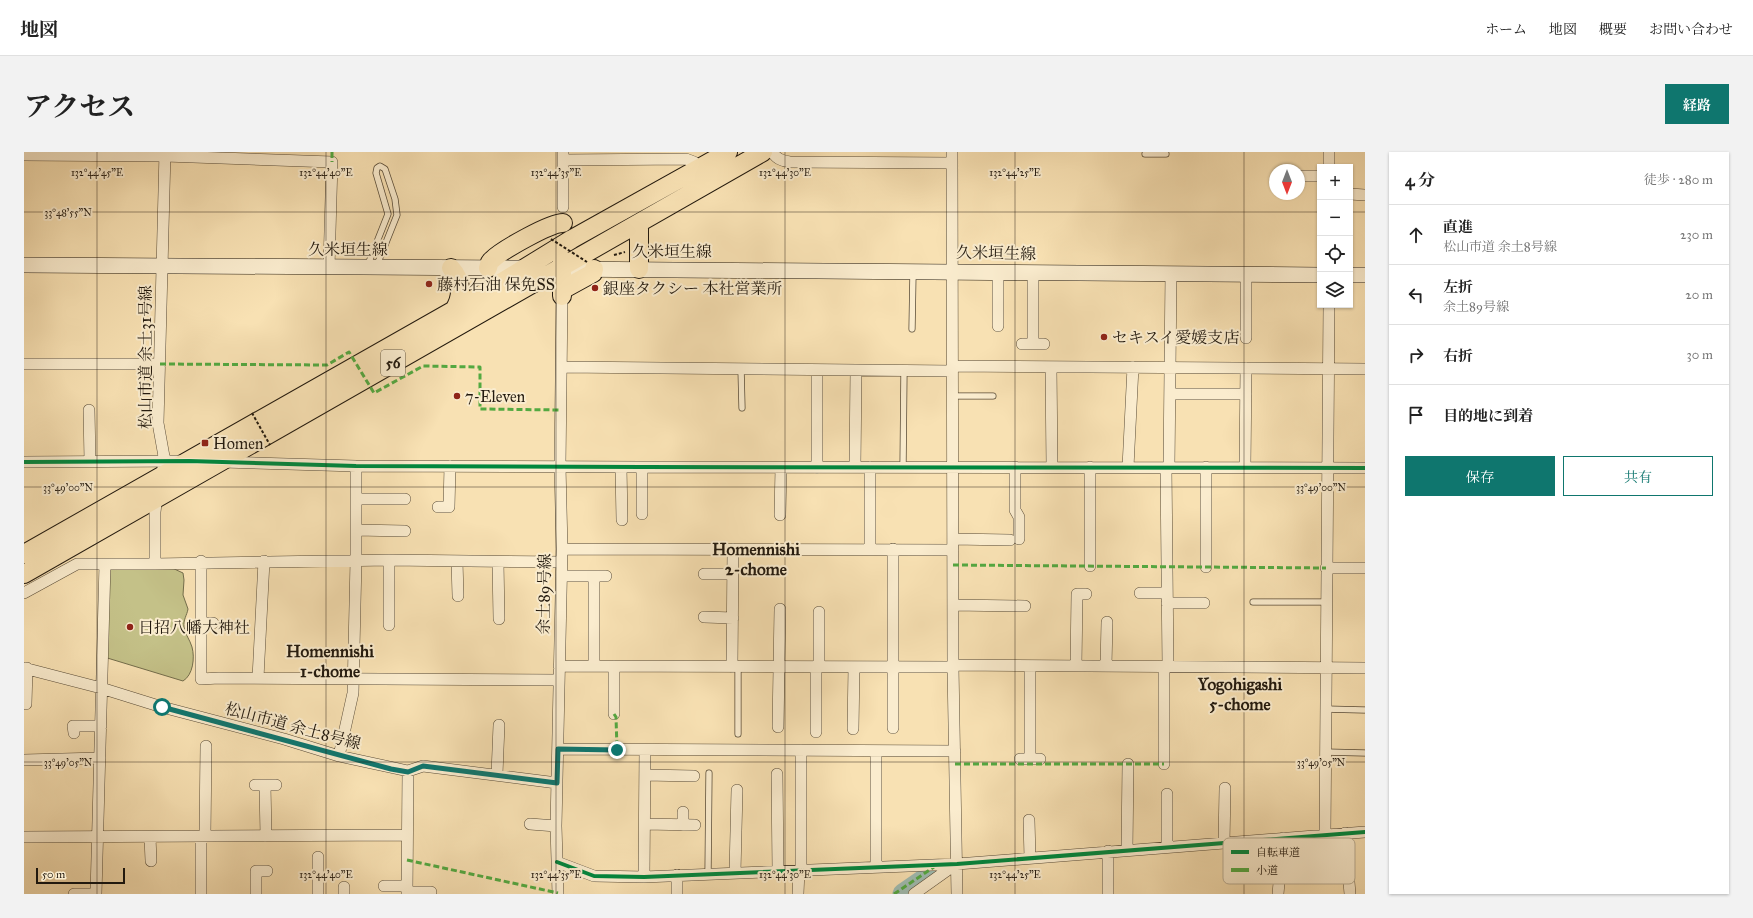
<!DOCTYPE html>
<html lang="ja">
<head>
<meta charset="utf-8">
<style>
  :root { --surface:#fff; --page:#f2f2f2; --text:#222; --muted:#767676; --line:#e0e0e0; --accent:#0f766e }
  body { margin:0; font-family:"IM FELL Great Primer","Noto Serif JP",serif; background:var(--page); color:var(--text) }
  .controls { position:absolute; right:12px; top:12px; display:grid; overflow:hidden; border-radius:0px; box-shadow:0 1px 3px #0004 }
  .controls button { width:36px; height:36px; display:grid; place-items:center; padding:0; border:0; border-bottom:1px solid var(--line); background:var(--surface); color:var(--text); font:20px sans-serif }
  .compass { position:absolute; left:1245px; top:12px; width:36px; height:36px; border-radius:50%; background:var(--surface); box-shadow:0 1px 3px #0004; rotate:180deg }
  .scale { position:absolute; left:12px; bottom:10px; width:89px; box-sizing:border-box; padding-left:4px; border:2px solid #22190e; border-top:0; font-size:11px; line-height:14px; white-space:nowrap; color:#22190e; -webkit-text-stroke:3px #faecce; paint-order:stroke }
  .stop { position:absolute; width:12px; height:12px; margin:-9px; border:3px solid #0f766e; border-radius:50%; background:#fff }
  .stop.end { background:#0f766e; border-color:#fff; box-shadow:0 1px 4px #0008 }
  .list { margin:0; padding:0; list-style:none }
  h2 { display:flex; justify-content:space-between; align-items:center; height:52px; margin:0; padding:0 16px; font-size:17px }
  h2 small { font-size:13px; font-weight:400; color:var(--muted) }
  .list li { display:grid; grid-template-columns:26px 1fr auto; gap:12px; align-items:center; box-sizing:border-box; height:60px; padding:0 16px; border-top:1px solid var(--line) }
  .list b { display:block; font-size:15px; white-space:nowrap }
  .list p { margin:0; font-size:13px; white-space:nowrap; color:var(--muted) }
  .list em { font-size:13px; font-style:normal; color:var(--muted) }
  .actions { display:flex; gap:8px; padding:12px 16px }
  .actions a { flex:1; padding:9px 0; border:1px solid var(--accent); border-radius:0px; text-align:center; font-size:14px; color:var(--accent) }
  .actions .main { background:var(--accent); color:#fff }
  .icon { flex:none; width:22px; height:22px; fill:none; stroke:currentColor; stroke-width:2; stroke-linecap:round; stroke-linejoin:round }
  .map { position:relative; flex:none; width:1341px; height:742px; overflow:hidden; border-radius:0px }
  header { display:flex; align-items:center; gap:24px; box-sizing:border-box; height:56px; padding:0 20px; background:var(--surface); border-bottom:1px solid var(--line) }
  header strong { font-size:19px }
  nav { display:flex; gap:22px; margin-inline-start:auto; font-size:14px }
  .intro { display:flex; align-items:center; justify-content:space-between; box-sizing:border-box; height:96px; padding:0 24px }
  h1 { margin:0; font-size:28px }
  .button { padding:10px 18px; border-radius:0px; background:var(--accent); color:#fff; font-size:14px; font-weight:700 }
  main { display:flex; gap:24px; padding:0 24px }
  aside { flex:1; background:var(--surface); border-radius:0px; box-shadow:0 1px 3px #0004 }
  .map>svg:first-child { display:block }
  .green { fill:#c4c188; stroke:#736d4b }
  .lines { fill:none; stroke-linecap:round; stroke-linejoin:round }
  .river { stroke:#9fbcb2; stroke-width:21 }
  .service-casing { stroke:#584b37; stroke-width:7 }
  .minor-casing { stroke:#584b37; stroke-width:12 }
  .secondary-casing { stroke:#22190e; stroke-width:16 }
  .trunk-casing { stroke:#22190e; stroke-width:20 }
  .path { stroke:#22190e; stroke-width:2; stroke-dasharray:3 2; stroke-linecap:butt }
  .service { stroke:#faecce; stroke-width:5.5 }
  .minor { stroke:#faecce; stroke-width:11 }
  .secondary { stroke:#faecce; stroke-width:15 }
  .trunk { stroke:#f8e1b3; stroke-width:18 }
  .path-bridge { stroke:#22190e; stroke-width:2; stroke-dasharray:3 2; stroke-linecap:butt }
  .quiet { stroke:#53a941; stroke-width:3; stroke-dasharray:6 3; stroke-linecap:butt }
  .cycleway-casing { stroke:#faecce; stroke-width:6 }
  .cycleway { stroke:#00873e; stroke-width:4 }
  .route { stroke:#0f766e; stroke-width:5 }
  .ticks { fill:none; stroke:#22190e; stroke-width:1; stroke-opacity:0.45 }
  .poi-dot { fill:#8f2418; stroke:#faecce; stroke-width:1.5 }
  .labels { text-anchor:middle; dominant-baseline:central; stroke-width:4; stroke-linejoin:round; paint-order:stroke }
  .shield { fill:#faecce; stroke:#635848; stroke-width:1 }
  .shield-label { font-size:15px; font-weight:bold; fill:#22190e }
  .street-label { font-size:16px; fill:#22190e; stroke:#faecce }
  .poi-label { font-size:16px; fill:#22190e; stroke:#faecce; text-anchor:start }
  .neighbourhood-label { font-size:17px; font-weight:bold; fill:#22190e; stroke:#faecce }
  .key { fill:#faecce; stroke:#b9ad94; stroke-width:1 }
  .key-label { font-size:11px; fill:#22190e }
  .ticks-label { font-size:10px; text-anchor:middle; fill:#22190e; stroke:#faecce; stroke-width:4; stroke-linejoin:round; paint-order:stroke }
</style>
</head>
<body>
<header>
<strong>地図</strong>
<nav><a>ホーム</a><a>地図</a><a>概要</a><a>お問い合わせ</a></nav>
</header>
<div class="intro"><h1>アクセス</h1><a class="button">経路</a></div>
<main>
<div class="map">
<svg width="1341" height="742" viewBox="0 0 1341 742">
  <rect width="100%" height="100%" fill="#f8e1b3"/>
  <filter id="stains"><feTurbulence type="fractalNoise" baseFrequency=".005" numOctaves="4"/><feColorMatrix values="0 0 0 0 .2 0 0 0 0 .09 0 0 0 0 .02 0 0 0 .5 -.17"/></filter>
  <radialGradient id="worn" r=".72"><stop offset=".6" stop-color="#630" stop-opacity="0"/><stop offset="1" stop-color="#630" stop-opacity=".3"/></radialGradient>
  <path class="green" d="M146,415L159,421L160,428L159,443L164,457C163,463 159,468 160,475C161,482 166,488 168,495C171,506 169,523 159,529L80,505L83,421L88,416Z"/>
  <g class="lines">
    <path class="river" d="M879,742L911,720"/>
    <g class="service-casing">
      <path id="service" d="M1121,2H1142
        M343,115L364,62L352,21L353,16L356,14L361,17L371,47L373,63L353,113
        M888,177L889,121
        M717,217L718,256
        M928,244H969
        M879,315L880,219
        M1229,450H1302
        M714,515V582
        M1301,557L1340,558
        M1301,600L1341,601
        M1208,690L1209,718
        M1256,714L1299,715
        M684,722L685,621"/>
    </g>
    <g class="minor-casing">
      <path id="minor" d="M539,0V55
        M748,0C753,7 758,9 766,10L928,11
        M928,0L929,515L933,742
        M1305,0V15
        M0,3L141,4L308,10L305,115
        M539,8L662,7L670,10L674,17
        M1275,24H1296
        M1326,42L1341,43
        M974,119V174
        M1222,122V186
        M998,192H1020
        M1009,192V120
        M0,212H136
        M928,214L1341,217
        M538,215L928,219
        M1027,215L1028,315
        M1146,242H1222
        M65,258L66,309
        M0,310L159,309
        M199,310L332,314L618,315L1341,316
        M597,315L598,368
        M831,315L832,218
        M991,315V358L995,365V387
        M1066,315V414
        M1104,315L1109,215
        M1142,315L1144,515
        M1145,315L1147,121
        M1221,315L1222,216
        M139,316L141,310L134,271L141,0
        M793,316V218
        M332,347H381
        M414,355H425L426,314
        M618,362V315
        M756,363L757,316
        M332,378L381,379
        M929,387L986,388
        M538,397L929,398
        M846,397V315
        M869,397V576
        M365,408V473
        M177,409V527L195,526L535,528
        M433,409L434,444
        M474,410L475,467
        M131,412L365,408L537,410
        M1182,415V315
        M1302,416H1341
        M680,422H709
        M537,424H582
        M0,441L53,412H81
        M1116,441H1143
        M1143,451H1180
        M929,453L1001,454
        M680,465L709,466
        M177,471H189
        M929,513L1341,516
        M535,514L929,515
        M570,514V424
        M590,514V562
        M1006,514V607
        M1052,514L1053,442H1062
        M1082,514L1083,470
        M708,515L709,397
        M792,515V580
        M795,515V460
        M0,516L77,536L138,555L260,587L315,604L384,619L399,614L533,631
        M234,526L240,409
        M2,552L3,516
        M754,575L756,457
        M829,577L830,515
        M50,581L49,574H77
        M534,597L931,599
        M777,598V718
        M852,599V715
        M315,604L329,541L332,408V314
        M996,607H1016
        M0,608L76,606
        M1140,612V515
        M473,622L475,573
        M753,622L754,719
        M621,623L670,624
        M231,633H252
        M241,633L242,684
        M659,660V673
        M1005,668L1006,706
        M506,672L532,674
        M621,672L671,673
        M1321,681L1326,742
        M1301,683L1305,153
        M177,684V742
        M181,684L182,594
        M0,685L383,683
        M126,685L127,709
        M1200,691L1201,636
        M1143,695V642
        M1103,698L1104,612
        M1084,699V742
        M533,710L570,724L620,725L933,712L1341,680
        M711,720L713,638
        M620,725L621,598
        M360,734H383
        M383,740H407
        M50,742H71
        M72,742L81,412H131V360L133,343
        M232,742V719H243
        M294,742V705
        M320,742V735
        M383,742L384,619
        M534,742L532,674L538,397L536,314L538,144
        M653,742V723
        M774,742L775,718
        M890,742L932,712
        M1254,742L1259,686"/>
    </g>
    <g class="secondary-casing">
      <path id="secondary" d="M0,113L503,116
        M533,117L1296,123
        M1326,123H1341"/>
    </g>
    <g class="trunk-casing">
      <path id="trunk" d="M615,71V117
        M427,116C438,128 439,144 430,158
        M464,116C465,113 465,110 468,108C478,98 526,71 539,71
        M538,138L569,121L570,117
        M538,144V107
        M0,402L460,141L548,87L704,0
        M0,422L739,0"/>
    </g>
    <path class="path" d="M590,103L601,100"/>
    <use href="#service" class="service"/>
    <use href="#minor" class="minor"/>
    <use href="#secondary" class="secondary"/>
    <use href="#trunk" class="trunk"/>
    <path class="path-bridge" d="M527,87L563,110
      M228,261L246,293"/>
    <path class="quiet" d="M308,0V10
      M136,212L303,213L325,200L350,241L399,214L456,215V257L537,258
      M929,413L1302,416
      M590,562L592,565L593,597
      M931,612H1140
      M383,708L534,741
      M870,742L910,715"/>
    <g class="cycleway-casing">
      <path id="cycleway" d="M0,310L165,309L332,314L618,315L1341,316
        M533,710L570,724L620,725L933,712L1341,680"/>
    </g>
    <use href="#cycleway" class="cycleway"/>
  </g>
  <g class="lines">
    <path class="route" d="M138,555L367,617L384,620L399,614L533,631L534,597L593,598"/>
  </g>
  <path class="ticks" d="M73,0V742M302,0V742M532,0V742M761,0V742M991,0V742M1220,0V742M0,60H1296M1326,60H1341M0,335H1341M0,610H1341"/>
  <g class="poi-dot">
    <circle cx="405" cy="132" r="4"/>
    <circle cx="571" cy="136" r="4"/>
    <circle cx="1080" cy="185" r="4"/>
    <circle cx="433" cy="244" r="4"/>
    <rect x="177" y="287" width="8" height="8" rx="2"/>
    <circle cx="106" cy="475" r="4"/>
  </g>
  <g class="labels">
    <rect class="shield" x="357" y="198" width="24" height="26" rx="3"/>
    <g class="shield-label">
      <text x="369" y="211">56</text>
    </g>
    <g class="street-label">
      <text x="324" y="97">久米垣生線</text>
      <text x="648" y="99">久米垣生線</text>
      <text transform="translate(972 101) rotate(1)">久米垣生線</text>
      <text transform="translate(121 205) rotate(-90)">松山市道 余土31号線</text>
      <text transform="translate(520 442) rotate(-89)">余土89号線</text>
      <text transform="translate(269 574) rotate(15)">松山市道 余土8号線</text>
    </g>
    <g class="poi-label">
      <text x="413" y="132">藤村石油 保免SS</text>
      <text x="579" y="136">銀座タクシー 本社営業所</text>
      <text x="1088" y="185">セキスイ愛媛支店</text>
      <text x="441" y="244">7-Eleven</text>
      <text x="189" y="291">Homen</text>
      <text x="114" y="475">日招八幡大神社</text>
    </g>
    <g class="neighbourhood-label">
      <text x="732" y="397">Homennishi<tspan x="732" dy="20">2-chome</tspan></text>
      <text x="306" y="499">Homennishi<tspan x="306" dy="20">1-chome</tspan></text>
      <text x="1216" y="532">Yogohigashi<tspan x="1216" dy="20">5-chome</tspan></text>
    </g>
  </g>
  <rect x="1199" y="686" width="132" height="46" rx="6" class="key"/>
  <rect x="1207" y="698" width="18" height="4" fill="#00873e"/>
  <rect x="1207" y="716" width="18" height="4" fill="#53a941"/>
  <g class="key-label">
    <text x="1232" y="704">自転車道</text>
    <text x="1232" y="722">小道</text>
  </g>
  <g class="ticks-label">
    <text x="73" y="24">132°44'45"E</text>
    <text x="302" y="24">132°44'40"E</text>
    <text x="532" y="24">132°44'35"E</text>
    <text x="761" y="24">132°44'30"E</text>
    <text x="991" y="24">132°44'25"E</text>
    <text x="44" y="64">33°48'55"N</text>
    <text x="1297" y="339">33°49'00"N</text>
    <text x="44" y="339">33°49'00"N</text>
    <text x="1297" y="614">33°49'05"N</text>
    <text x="44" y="614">33°49'05"N</text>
    <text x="302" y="726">132°44'40"E</text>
    <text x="532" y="726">132°44'35"E</text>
    <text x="761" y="726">132°44'30"E</text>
    <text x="991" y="726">132°44'25"E</text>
  </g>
  <rect width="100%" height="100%" filter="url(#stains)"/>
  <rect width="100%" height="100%" fill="url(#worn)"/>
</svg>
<div class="controls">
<button>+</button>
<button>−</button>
<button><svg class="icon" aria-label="locate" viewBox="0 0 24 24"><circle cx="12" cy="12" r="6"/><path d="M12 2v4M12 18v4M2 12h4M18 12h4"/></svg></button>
<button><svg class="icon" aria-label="layers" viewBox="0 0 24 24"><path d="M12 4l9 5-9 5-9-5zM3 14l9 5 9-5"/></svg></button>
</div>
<svg class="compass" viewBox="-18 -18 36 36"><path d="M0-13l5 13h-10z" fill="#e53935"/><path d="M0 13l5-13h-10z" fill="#767676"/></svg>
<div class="scale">50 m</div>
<div class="stop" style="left:138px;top:555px"></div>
<div class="stop end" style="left:593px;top:598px"></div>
</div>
<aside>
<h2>4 分<small>徒歩 · 280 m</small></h2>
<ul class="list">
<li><svg class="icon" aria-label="ahead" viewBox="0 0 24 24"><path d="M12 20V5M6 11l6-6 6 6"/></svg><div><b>直進</b><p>松山市道 余土8号線</p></div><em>230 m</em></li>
<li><svg class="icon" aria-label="left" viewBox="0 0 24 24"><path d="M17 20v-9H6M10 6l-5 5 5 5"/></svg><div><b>左折</b><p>余土89号線</p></div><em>20 m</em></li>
<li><svg class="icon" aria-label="right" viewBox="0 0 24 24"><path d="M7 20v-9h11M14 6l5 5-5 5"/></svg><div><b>右折</b></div><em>30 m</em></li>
<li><svg class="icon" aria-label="arrive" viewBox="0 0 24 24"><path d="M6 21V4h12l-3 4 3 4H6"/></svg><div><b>目的地に到着</b></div></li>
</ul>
<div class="actions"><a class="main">保存</a><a>共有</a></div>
</aside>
</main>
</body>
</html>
